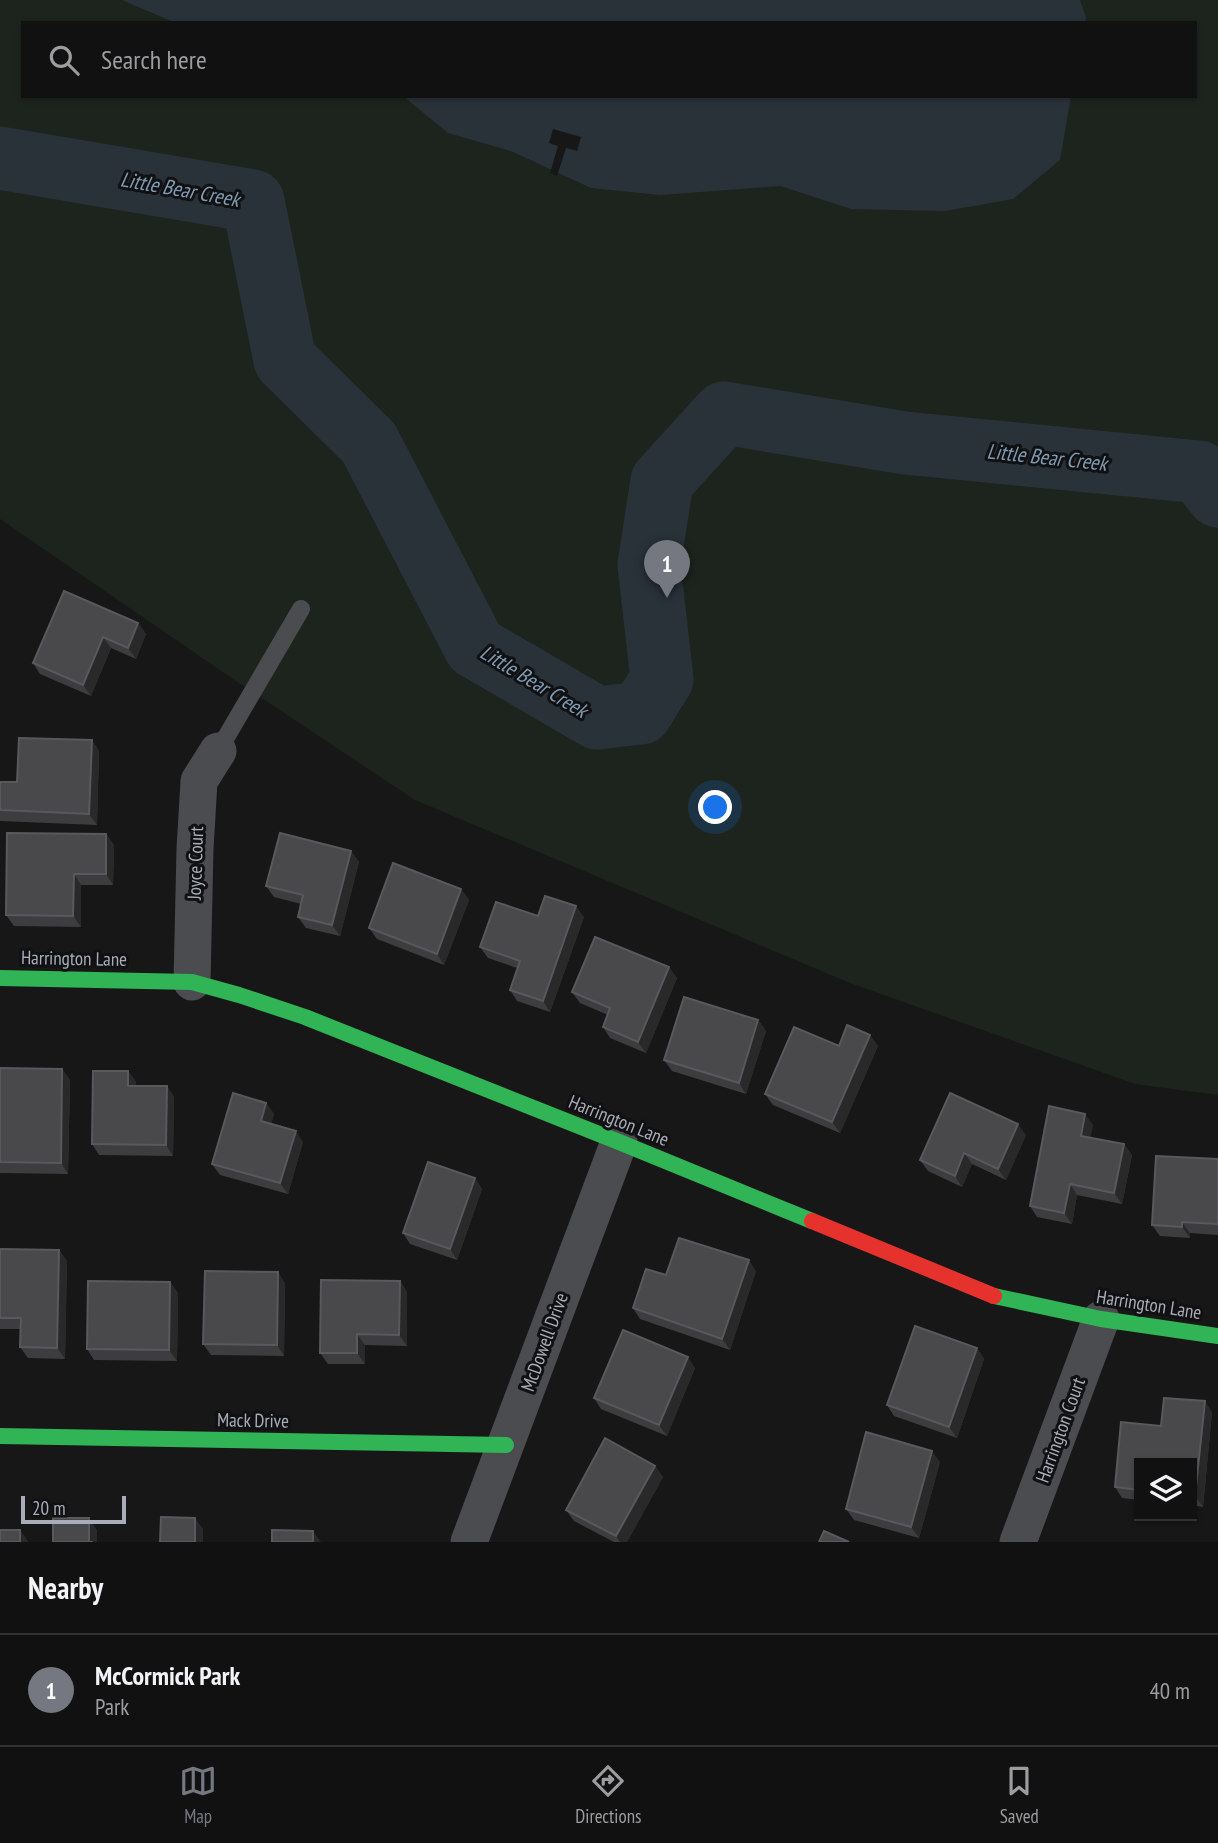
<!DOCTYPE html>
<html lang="en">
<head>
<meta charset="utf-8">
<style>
  :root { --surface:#111; --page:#1e1f1f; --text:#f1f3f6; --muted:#9c9d9f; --line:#303131; --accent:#757880 }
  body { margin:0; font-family:"PT Sans Narrow",sans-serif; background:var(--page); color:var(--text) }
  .controls { position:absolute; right:21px; bottom:21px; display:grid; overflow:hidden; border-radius:0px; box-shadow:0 2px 5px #0004 }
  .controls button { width:63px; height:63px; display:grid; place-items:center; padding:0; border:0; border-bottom:2px solid var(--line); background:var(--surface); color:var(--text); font:35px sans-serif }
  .scale { position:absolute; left:21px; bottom:18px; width:105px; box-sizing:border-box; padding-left:7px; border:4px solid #a8adb8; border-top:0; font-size:19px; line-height:24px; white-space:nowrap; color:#a8adb8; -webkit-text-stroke:5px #111113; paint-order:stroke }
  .you { position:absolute; left:716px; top:808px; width:24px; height:24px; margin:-18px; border:5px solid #fff; border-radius:50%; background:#1a73e8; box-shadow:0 0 0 10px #1a73e833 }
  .badge { display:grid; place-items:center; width:46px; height:46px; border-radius:50%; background:var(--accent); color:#fff; font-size:23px; font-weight:700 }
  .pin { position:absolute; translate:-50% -58px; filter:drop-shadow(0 2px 4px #0008) }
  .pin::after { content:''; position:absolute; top:37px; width:24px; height:21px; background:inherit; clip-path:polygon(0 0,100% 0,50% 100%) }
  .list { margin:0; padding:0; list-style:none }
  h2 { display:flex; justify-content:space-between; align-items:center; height:91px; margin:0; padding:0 28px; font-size:30px }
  h2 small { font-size:23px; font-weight:400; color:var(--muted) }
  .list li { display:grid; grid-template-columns:46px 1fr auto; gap:21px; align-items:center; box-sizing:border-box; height:112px; padding:0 28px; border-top:2px solid var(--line) }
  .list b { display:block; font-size:26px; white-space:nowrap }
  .list p { margin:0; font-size:23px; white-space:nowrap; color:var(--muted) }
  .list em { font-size:23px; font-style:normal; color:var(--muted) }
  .icon { flex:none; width:38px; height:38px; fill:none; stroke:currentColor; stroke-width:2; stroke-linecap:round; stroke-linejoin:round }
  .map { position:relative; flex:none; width:1218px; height:1542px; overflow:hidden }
  .search { position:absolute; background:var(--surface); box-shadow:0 2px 5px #0004; left:21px; right:21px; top:21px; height:77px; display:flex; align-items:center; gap:18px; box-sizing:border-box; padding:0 24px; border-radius:0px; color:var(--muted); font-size:26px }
  .sheet { height:203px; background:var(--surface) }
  nav { display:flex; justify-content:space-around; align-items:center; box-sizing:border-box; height:98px; border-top:2px solid var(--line); background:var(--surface); font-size:19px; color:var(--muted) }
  nav a { display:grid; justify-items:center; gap:4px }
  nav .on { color:var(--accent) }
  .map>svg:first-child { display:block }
  .green { fill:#1d241e; fill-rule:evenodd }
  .water { fill:#2a3239 }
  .pier { fill:#171717 }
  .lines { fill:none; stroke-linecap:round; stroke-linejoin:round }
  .river { stroke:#2a3239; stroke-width:63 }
  .lane { stroke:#4b4c50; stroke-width:18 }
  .street { stroke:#4b4c50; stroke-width:37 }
  .fast { stroke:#30b455; stroke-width:16 }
  .jam { stroke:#e5322d; stroke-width:16 }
  .wall { fill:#3d3d3f }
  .shaded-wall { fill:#29292a }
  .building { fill:#49494c; stroke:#58595d; stroke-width:2 }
  .labels { text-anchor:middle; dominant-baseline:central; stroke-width:6; stroke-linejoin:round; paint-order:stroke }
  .street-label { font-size:19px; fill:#a8adb8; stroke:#111113 }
  .water-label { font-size:21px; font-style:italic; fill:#7f9bb3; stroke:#111113 }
</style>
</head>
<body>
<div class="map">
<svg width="1218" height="1542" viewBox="0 0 1218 1542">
  <rect width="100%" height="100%" fill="#171717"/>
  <path class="green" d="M0,0H1218V1095L1135,1084L850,983L415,800L230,677L0,519ZM23,23H1195V96H23Z"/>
  <path class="water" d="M122,0H1080L1086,18L1085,23H176Z
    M403,96H1071L1060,160L1013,199L945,211L851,209L781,186L660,195L591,188L511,151L448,133Z"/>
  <path class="pier" d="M553,129L581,137L577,151L566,148L557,176L550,173L558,146L549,143Z"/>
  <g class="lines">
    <path class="river" d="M0,158L253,201L285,360L369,443L475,647L597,718L641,713L662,679L649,565L662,481L724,413L905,443L1199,472L1218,496"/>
    <path class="lane" d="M218,751L301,609"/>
    <path class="street" d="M192,982L195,849L199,781L218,751
      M469,1542L619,1142
      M1018,1542L1101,1319"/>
    <path class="fast" d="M0,978L192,982L239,995L305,1017L619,1142L812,1221
      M994,1296L1101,1319L1218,1336
      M0,1436L506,1445"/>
    <path class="jam" d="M812,1221L994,1296"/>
  </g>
  <path class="wall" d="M138,623L146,634L136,659L111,648L91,696L40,674L33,663Z
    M92,740L99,751L97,825L0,821V782H17Z
    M106,834L114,845L113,885H81V927L14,926L6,915Z
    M351,851L359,862L340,936L306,928L298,917L301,904L274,897L266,886Z
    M461,889L469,900L444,965L377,939L369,928Z
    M538,916L584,917L550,1012L517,1001L510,990L517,968L488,958L480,947Z
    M677,978L646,1053L610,1038L603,1027L608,1015L580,1003L572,992Z
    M758,1020L766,1031L746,1094L672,1071L664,1060Z
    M839,1046H878L840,1133L773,1105L765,1094Z
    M0,1068L62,1069L70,1080L68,1174L0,1173Z
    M128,1071L136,1082V1086H167L174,1097L173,1156L99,1155L92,1144Z
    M266,1103L274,1114L271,1124L303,1142L288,1194L220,1175L212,1164Z
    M1093,1125L1090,1138L1124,1144L1132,1155L1122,1204L1077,1195L1072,1224L1037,1217L1030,1206Z
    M1026,1135L1006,1180L972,1164L962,1187L928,1171L920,1160Z
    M1218,1159V1235L1190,1233V1238L1160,1236L1152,1225Z
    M475,1178L482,1189L457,1260L410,1244L403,1233Z
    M0,1249L59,1250L67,1261L65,1359L28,1358L20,1347L21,1329H0Z
    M756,1271L730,1350L640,1319L633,1308L666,1275Z
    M400,1281L407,1292V1346L365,1345V1364H328L320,1353Z
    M170,1282L178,1293L177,1361L94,1360L87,1349Z
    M285,1283L284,1356L211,1355L203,1344Z
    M977,1348L984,1359L957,1438L894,1416L887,1405Z
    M695,1368L667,1436L601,1409L594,1398Z
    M1212,1412L1203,1507L1192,1505V1463H1139V1500L1122,1498L1115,1487L1161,1426Z
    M940,1462L919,1538L854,1520L846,1509Z
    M655,1466L663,1477L627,1542H614L574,1521L566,1510Z"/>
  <path class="shaded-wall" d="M138,623L146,634L136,659L128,648Z
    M103,637L111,648L91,696L83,685Z
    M92,740L99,751L97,825L89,814Z
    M106,834L114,845L113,885L106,874Z
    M351,851L359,862L340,936L332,925Z
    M74,874L81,885V927L73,916Z
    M461,889L469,900L444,965L437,954Z
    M576,906L584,917L550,1012L543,1001Z
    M669,967L677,978L646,1053L638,1042Z
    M758,1020L766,1031L746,1094L739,1083Z
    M870,1035L878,1046L840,1133L832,1122Z
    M62,1069L70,1080L68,1174L61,1163Z
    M128,1071L136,1082V1097L128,1086Z
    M167,1086L174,1097L173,1156L166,1145Z
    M266,1103L274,1114L269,1132L261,1121Z
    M1085,1114L1093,1125L1089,1147L1081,1136Z
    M1018,1124L1026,1135L1006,1180L998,1169Z
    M296,1131L303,1142L288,1194L280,1183Z
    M1124,1144L1132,1155L1122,1204L1114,1193Z
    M964,1153L972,1164L962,1187L955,1176Z
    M475,1178L482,1189L457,1260L450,1249Z
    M1070,1184L1077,1195L1072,1224L1064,1213Z
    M1182,1222L1190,1233V1238L1182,1227Z
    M59,1250L67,1261L65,1359L57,1348Z
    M749,1260L756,1271L730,1350L722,1339Z
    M278,1272L285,1283L284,1356L277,1345Z
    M400,1281L407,1292V1346L399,1335Z
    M170,1282L178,1293L177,1361L169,1350Z
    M357,1334L365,1345V1364L357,1353Z
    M977,1348L984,1359L957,1438L949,1427Z
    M688,1357L695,1368L667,1436L659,1425Z
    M1205,1401L1212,1412L1203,1507L1195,1496Z
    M932,1451L940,1462L919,1538L911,1527Z
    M655,1466L663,1477L627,1542H620L616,1536Z
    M89,1518L97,1530V1542H89Z
    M195,1518L203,1529V1542H195Z
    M20,1530L28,1541V1542H20Z
    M313,1531L321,1542H313Z"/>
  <path class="building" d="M64,591L138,623L128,648L103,637L83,685L33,663Z
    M19,738L92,740L89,814L0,810V782H17Z
    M7,833L106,834V874H74L73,916L6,915Z
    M280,833L351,851L332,925L298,917L303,895L266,886Z
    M393,863L461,889L437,954L369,928Z
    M545,896L576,906L543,1001L510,990L520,961L480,947L496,902L538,916Z
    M595,937L669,967L638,1042L603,1027L610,1008L572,992Z
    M684,997L758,1020L739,1083L664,1060Z
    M847,1025L870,1035L832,1122L765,1094L794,1027L839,1046Z
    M0,1068L62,1069L61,1163L0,1162Z
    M93,1071H128V1086H167L166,1145L92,1144Z
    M233,1093L266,1103L261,1121L296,1131L280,1183L212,1164Z
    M950,1093L1018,1124L998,1169L964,1153L955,1176L920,1160Z
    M1049,1106L1085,1114L1081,1136L1124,1144L1114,1193L1070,1184L1064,1213L1030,1206Z
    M1156,1156L1218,1159V1224L1182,1222V1227L1152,1225Z
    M428,1162L475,1178L450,1249L403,1233Z
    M679,1238L749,1260L722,1339L633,1308L646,1269L666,1275Z
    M0,1249L59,1250L57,1348L20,1347L21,1318H0Z
    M205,1271L278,1272L277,1345L203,1344Z
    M321,1280L400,1281L399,1335L357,1334V1353H320Z
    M88,1281L170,1282L169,1350L87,1349Z
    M915,1326L977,1348L949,1427L887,1405Z
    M623,1330L688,1357L659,1425L594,1398Z
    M1164,1398L1205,1401L1195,1496L1192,1495V1463H1139V1490L1115,1487L1121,1422L1161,1426Z
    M866,1432L932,1451L911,1527L846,1509Z
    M605,1438L655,1466L616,1536L566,1510Z
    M161,1517L195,1518V1542H160Z
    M53,1518H89V1542H93H53Z
    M0,1530H20V1542H0Z
    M272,1530L313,1531V1542H272Z
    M824,1531L849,1542H819Z"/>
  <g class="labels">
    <g class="street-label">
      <text transform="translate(195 863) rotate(-88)">Joyce Court</text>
      <text transform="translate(74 958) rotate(1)">Harrington Lane</text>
      <text transform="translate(619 1120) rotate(22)">Harrington Lane</text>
      <text transform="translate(1149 1304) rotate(9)">Harrington Lane</text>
      <text transform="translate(544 1342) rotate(-70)">McDowell Drive</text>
      <text transform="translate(253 1420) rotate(1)">Mack Drive</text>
      <text transform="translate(1060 1430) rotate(-70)">Harrington Court</text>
    </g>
    <g class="water-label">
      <text transform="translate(180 189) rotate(10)">Little Bear Creek</text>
      <text transform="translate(1047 457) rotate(6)">Little Bear Creek</text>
      <text transform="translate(534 681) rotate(31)">Little Bear Creek</text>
    </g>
  </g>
</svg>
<div class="controls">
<button><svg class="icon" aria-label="layers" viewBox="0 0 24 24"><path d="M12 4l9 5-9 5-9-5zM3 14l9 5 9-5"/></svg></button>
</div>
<div class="scale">20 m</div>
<div class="you"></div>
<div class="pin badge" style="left:667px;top:598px">1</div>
<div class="search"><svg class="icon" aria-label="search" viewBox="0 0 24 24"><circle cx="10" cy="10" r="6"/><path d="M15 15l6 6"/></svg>Search here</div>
</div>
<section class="sheet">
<h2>Nearby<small></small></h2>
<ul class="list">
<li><span class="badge">1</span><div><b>McCormick Park</b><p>Park</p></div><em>40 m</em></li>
</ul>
</section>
<nav>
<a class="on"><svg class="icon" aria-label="map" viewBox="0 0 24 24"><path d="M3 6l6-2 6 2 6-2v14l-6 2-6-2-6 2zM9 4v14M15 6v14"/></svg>Map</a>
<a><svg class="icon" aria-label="directions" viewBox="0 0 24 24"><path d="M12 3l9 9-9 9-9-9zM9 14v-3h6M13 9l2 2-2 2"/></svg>Directions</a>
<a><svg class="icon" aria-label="saved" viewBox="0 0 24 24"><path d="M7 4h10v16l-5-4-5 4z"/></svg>Saved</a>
</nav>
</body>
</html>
